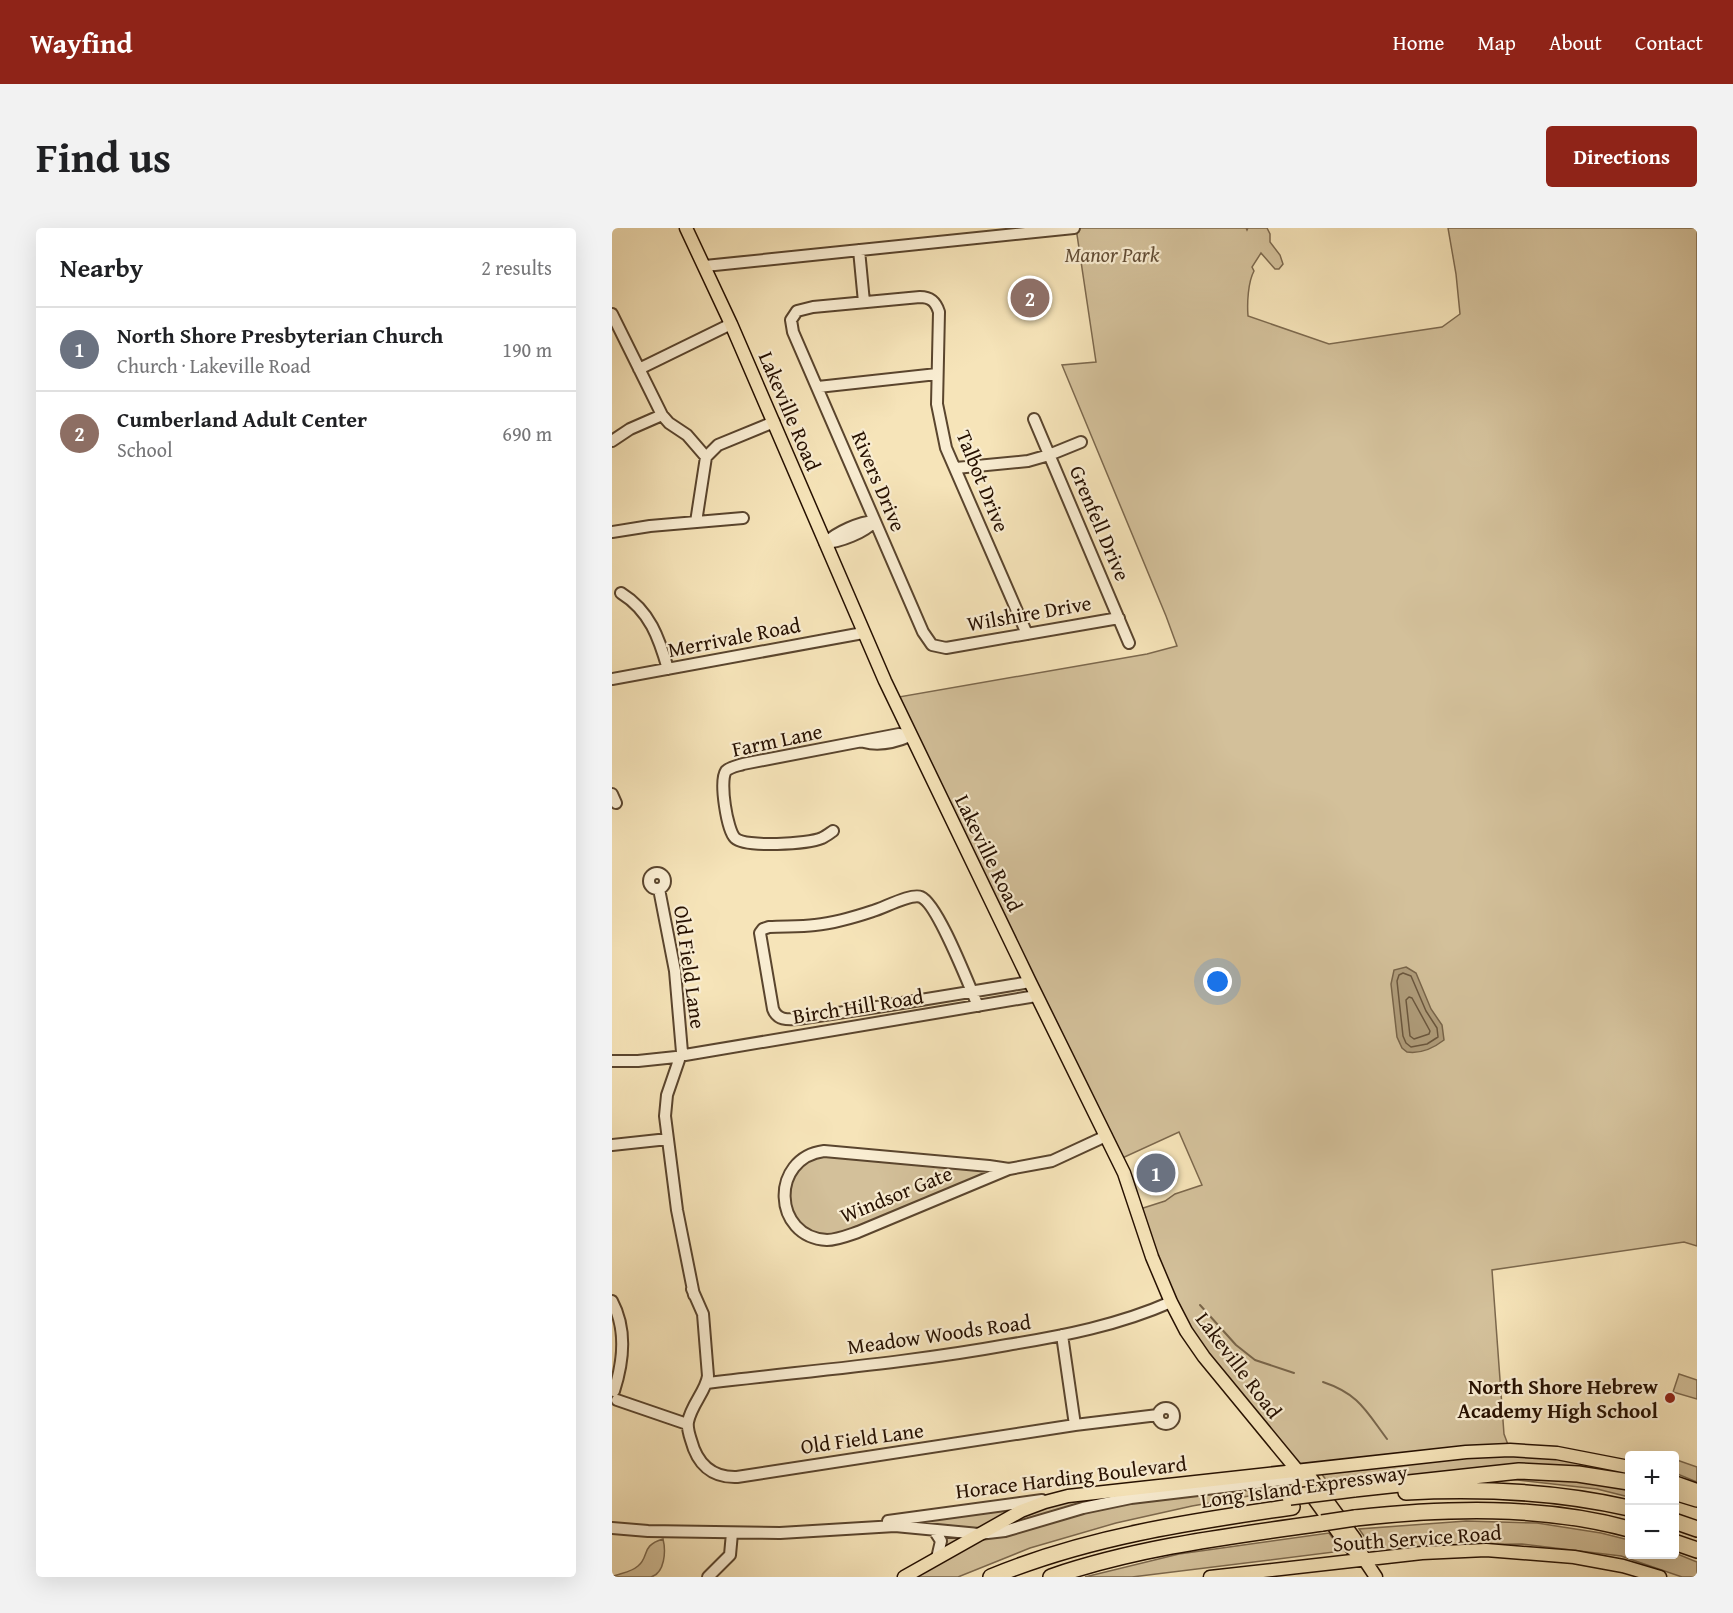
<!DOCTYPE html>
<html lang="en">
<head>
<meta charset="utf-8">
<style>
  :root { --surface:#fff; --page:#f2f2f2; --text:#202124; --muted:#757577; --line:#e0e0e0; --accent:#8f2418 }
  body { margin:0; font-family:"Gentium Book Plus",serif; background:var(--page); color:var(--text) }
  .controls { position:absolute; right:18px; bottom:18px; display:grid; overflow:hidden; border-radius:6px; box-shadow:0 6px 24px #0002 }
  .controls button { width:54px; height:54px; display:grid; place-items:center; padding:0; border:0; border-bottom:2px solid var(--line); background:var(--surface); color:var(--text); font:30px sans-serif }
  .you { position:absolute; left:606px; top:754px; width:21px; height:21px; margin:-15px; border:4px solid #fff; border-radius:50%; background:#1a73e8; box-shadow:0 0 0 9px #1a73e833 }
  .badge { display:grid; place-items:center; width:39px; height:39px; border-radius:50%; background:var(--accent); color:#fff; font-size:20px; font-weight:700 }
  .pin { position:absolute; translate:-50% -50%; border:3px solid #fff; box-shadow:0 2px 6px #0006 }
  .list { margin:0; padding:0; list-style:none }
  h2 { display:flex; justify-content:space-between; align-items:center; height:78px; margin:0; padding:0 24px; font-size:26px }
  h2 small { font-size:20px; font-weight:400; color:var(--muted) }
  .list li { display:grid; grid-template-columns:39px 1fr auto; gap:18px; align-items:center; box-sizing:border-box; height:84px; padding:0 24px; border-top:2px solid var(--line) }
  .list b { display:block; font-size:22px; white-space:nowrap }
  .list p { margin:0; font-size:20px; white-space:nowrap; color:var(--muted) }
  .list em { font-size:20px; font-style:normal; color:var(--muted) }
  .map { position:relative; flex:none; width:1085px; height:1349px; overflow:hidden; border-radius:6px }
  header { display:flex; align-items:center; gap:36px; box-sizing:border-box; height:84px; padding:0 30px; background:var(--accent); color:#fff }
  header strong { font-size:28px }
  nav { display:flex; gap:33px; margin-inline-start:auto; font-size:21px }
  .intro { display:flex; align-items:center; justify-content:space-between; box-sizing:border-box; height:144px; padding:0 36px }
  h1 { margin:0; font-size:42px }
  .button { padding:15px 27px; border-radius:6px; background:var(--accent); color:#fff; font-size:21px; font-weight:700 }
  main { display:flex; gap:36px; padding:0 36px }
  aside { flex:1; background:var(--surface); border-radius:6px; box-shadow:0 6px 24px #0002 }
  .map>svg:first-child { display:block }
  .green { fill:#d3c09a; stroke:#7c684d; stroke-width:1.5 }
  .water { fill:#af9c7a; stroke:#786449; stroke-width:1.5 }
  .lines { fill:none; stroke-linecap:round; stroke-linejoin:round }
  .shore { stroke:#6a563d; stroke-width:1.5 }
  .stream { stroke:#786449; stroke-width:2 }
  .minor-casing { stroke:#5a452e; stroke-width:14 }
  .major-casing { stroke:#261000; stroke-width:15 }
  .highway-casing { stroke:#261000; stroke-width:18 }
  .minor { stroke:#f9edd2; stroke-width:10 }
  .major { stroke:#f6e4b9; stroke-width:12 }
  .highway { stroke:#f6e4b9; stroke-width:15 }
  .highway-bridge-casing { stroke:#261000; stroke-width:18; stroke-linecap:butt }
  .highway-bridge { stroke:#f6e4b9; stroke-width:15 }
  .poi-dot { fill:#8f2418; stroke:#f9edd2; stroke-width:2 }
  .labels { text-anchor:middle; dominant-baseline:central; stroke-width:4.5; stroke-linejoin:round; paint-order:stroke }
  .park-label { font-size:21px; font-style:italic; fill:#634e36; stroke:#f9edd2 }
  .street-label { font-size:21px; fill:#261000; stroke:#f9edd2 }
  .poi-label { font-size:21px; font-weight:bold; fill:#261000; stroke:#f9edd2; text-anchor:end }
</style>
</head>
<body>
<header>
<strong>Wayfind</strong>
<nav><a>Home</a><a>Map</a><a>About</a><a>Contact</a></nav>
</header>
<div class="intro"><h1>Find us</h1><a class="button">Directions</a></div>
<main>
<aside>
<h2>Nearby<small>2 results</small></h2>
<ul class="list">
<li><span class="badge" style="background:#6b7280">1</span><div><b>North Shore Presbyterian Church</b><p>Church · Lakeville Road</p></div><em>190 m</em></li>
<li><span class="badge" style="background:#8d6e63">2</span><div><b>Cumberland Adult Center</b><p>School</p></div><em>690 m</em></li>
</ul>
</aside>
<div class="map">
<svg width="1085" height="1349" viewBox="0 0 1085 1349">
  <rect width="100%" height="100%" fill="#f6e4b9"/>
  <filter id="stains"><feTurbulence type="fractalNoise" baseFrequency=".00333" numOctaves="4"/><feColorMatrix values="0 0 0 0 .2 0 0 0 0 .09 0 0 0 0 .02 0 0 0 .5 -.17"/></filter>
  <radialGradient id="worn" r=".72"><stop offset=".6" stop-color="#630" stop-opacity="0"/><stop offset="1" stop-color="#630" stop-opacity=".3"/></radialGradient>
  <path class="green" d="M464,0H634L635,2L636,0H655L658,6V14L668,27L671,36L667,41H663L649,25L640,39L642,43C636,54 635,75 636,88L717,116L830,99L848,86L844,46L836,0H1085V1018L1072,1014L880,1042L892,1206L898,1222L685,1242L574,1103L525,982L553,973L563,966L590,957L567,904L506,932L281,470L535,426L565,418L554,388L450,137L484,134Z
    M196,927L397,941L214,1012L179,992L176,950Z
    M1067,1146L1085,1152V1171L1061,1164Z
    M902,1227L946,1230L1017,1243V1246L970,1238L929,1237L878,1239L717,1256L709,1245L842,1230Z
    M1062,1231L1085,1239V1254L1063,1245Z
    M880,1249L1017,1256V1269L985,1261Z
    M671,1256H678L683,1260L580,1278L504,1295L418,1320L346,1349H300L366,1311L493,1279L531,1271Z
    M456,1268L519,1270L383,1304L325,1330L326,1308L283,1292Z
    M854,1293L925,1295L989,1305L1017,1312V1326L1063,1325L1085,1334V1349H1070L1009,1328L910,1316L832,1317L764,1325L747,1301Z
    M717,1305L730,1323L520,1349H473L567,1326Z
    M51,1311C54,1323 53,1345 39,1349C28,1349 11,1349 0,1349C7,1345 18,1345 26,1338C38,1328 28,1318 51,1311Z"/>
  <path class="water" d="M794,739L804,745L819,781L830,797L832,812C823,819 809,826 795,824L790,820L785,809L779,756L782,742Z"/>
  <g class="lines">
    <path class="shore" d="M791,745L799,748L814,783L825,800L826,809L815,816L799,819L794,815L791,808L785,753L787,747Z
      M797,769L800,770L818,803L817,806L802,811L798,808L794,772Z"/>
    <path class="stream" d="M588,1077L624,1117L643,1132L682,1145
      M711,1154C747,1166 754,1183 775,1211"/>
    <g class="minor-casing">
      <path id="minor" d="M247,22L252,74
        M93,38L462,0
        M0,86L50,187L57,195L75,207L94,229
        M27,141L119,96
        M206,159L325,146
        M422,191L517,415
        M0,213L18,201L50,187
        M344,240L416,233L437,227L469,214
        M263,293C252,305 228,314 213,315C225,304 247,294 263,293Z
        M84,294L94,229L106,217L162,194
        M0,304L38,298L131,290
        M9,365C38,383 47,410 56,441
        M415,406L334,220L325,176L327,84C324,74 319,69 308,69L201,79L185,83L179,92L181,104L311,404L320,417L334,420L507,390
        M0,451L251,405
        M0,566L4,575
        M221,603C218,605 214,608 210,610C196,616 133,620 123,610C115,602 107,553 114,543C118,539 125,538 131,536L287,506L298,508C284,514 267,518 252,514
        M37 653a8 8 0 1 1 16 0a8 8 0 1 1-16 0Z
        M47,661L63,743L70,824
        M366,778C357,758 326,676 309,669C299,665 272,680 261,683C243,689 223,695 203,697C188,699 172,698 157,699L151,701L148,705L161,781C165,792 175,792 186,791C263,780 340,767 418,754
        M73,827L424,768
        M67,832L55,867L53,888L65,982L82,1067
        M0,833H26L64,829
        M0,917L56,911
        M212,923L377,938L397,941L246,1004C237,1007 225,1012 215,1012C160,1009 158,930 212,923Z
        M397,941L440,933L494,908
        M80,1061L91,1086L96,1148C94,1163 79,1177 76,1194C75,1200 77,1206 79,1212C85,1235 99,1250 125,1249L463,1197L546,1187
        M0,1073C15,1101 12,1132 2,1163
        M450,1107L463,1197
        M95,1155C195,1143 296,1135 395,1117C451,1108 507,1097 559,1074
        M5,1172L75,1196
        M546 1188a8 8 0 1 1 16 0a8 8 0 1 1-16 0Z
        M276,1293L430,1272
        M0,1300L36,1303L168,1305L283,1298L367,1306L393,1303L471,1280L519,1270L695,1249
        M322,1302L329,1313L325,1330
        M96,1349L118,1327L120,1305"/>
    </g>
    <g class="major-casing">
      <path id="major" d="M74,0L119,96L273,453L418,754L512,945L540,1029L559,1074L574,1103L592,1129L685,1242L698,1249L743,1311L752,1331L764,1349
        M685,1242L687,1250L733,1314L747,1327
        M1062,1254L1085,1262
        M292,1349L409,1283L433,1274L456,1268L854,1224L898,1222L945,1225L1017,1239
        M598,1349L810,1325L874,1322L962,1329L1011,1338L1048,1349"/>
    </g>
    <g class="highway-casing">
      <path id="highway" d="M742,1261L907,1243L966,1246L1017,1254
        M794,1264C870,1260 943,1263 1017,1280
        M1062,1264L1085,1271
        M743,1290C834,1280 928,1277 1017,1301
        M1062,1293L1085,1301
        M1062,1314L1085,1322
        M379,1349C475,1309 577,1294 680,1279
        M439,1349C526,1319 619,1308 710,1295"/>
    </g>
    <use href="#minor" class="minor"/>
    <use href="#major" class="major"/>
    <use href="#highway" class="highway"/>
    <g class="highway-bridge-casing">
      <path id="highway-bridge" d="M678,1269L742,1261
        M710,1295L743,1290"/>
    </g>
    <use href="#highway-bridge" class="highway-bridge"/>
  </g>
  <circle class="poi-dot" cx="1058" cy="1170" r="6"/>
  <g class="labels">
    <g class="park-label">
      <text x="500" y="26">Manor Park</text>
    </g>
    <g class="street-label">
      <text transform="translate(178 183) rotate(67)">Lakeville Road</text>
      <text transform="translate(267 253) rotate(67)">Rivers Drive</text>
      <text transform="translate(371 253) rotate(68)">Talbot Drive</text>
      <text transform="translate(488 295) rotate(67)">Grenfell Drive</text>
      <text transform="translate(417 385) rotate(-10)">Wilshire Drive</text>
      <text transform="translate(122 409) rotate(-11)">Merrivale Road</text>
      <text transform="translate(165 512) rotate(-12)">Farm Lane</text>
      <text transform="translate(377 625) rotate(64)">Lakeville Road</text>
      <text transform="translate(78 739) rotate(82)">Old Field Lane</text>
      <text transform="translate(246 778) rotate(-9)">Birch Hill Road</text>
      <text transform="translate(284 966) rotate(-22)">Windsor Gate</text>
      <text transform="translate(327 1106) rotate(-8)">Meadow Woods Road</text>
      <text transform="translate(627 1137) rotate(53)">Lakeville Road</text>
      <text transform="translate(250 1210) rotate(-8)">Old Field Lane</text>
      <text transform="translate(459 1249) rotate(-7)">Horace Harding Boulevard</text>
      <text transform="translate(692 1258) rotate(-8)">Long Island Expressway</text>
      <text transform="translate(805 1310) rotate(-4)">South Service Road</text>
    </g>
    <g class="poi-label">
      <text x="1046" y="1158">North Shore Hebrew<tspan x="1046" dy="24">Academy High School</tspan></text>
    </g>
  </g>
  <rect width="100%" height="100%" filter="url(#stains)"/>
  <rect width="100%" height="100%" fill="url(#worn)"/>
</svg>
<div class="controls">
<button>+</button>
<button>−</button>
</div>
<div class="you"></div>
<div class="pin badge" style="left:544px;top:945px;background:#6b7280">1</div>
<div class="pin badge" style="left:418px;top:70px;background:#8d6e63">2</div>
</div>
</main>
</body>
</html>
